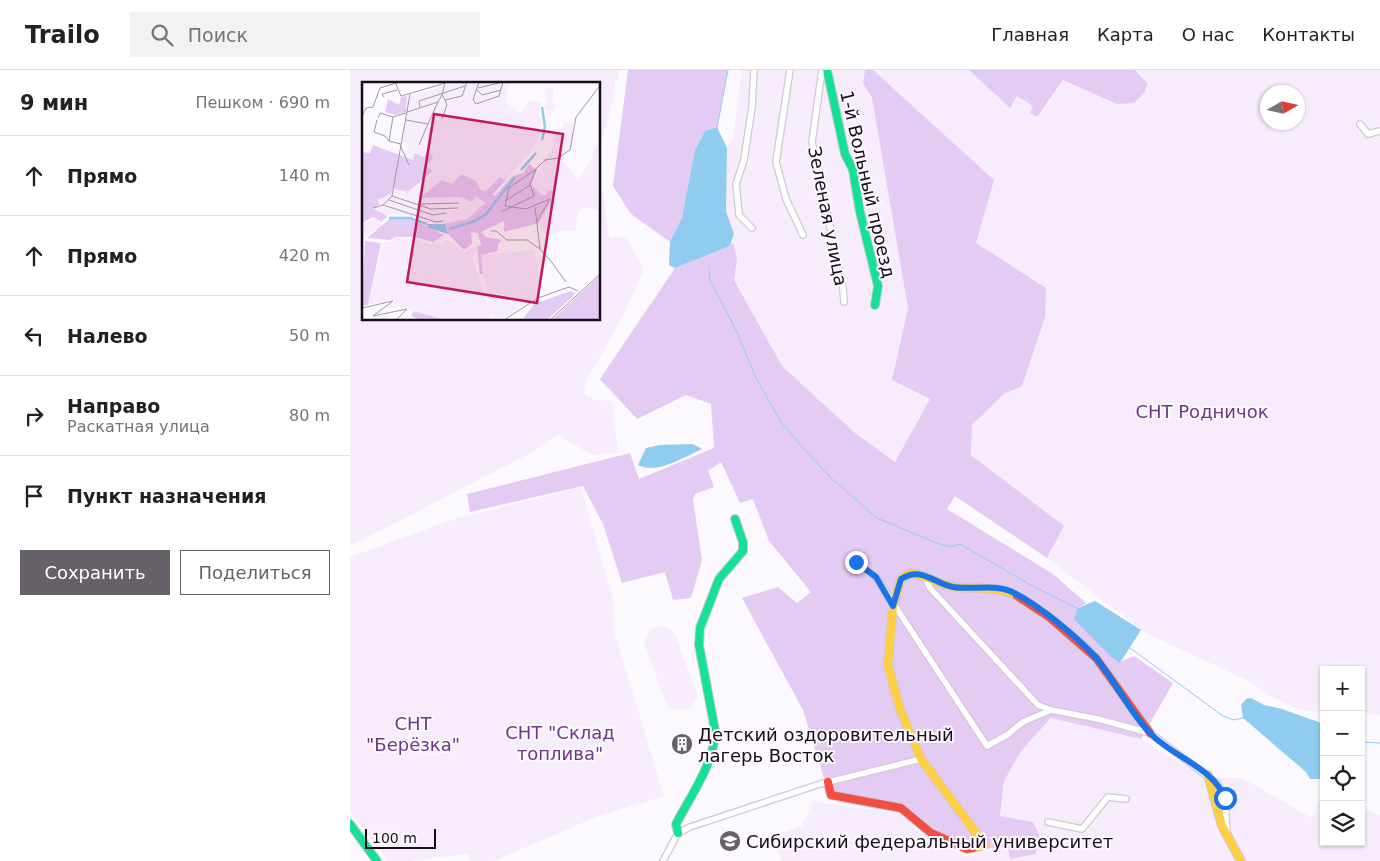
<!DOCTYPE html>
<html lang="ru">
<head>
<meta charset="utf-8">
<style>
  :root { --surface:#fff; --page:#f2f2f2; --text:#202124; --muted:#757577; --line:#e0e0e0; --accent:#666069 }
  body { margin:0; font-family:"DejaVu Sans",sans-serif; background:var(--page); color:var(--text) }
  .controls { position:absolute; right:15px; bottom:15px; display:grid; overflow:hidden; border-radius:0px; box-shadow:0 1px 4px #0004 }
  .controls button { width:45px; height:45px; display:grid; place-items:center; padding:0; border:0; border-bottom:1px solid var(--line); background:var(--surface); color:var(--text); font:25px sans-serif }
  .compass { position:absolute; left:910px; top:15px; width:45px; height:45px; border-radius:50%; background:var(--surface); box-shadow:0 1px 4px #0004; rotate:81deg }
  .scale { position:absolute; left:15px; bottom:12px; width:71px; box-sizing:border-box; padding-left:5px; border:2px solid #150e19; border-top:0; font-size:14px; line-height:18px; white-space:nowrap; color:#150e19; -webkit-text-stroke:4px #fcf8fe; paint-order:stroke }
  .stop { position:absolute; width:15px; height:15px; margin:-11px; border:4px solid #1a73e8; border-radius:50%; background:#fff }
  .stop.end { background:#1a73e8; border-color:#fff; box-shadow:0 1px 5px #0008 }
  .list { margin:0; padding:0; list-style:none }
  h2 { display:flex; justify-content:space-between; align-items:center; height:65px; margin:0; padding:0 20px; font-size:21px }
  h2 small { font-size:16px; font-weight:400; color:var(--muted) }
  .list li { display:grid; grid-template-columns:32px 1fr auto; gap:15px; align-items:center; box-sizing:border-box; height:80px; padding:0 20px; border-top:1px solid var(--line) }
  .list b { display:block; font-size:19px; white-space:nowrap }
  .list p { margin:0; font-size:16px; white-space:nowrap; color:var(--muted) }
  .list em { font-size:16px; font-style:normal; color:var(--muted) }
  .actions { display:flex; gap:10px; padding:15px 20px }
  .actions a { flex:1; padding:11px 0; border:1px solid var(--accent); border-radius:0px; text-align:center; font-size:18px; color:var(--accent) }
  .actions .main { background:var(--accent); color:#fff }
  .icon { flex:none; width:28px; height:28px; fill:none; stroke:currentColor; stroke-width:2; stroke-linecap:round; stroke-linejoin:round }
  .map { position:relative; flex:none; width:1030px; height:791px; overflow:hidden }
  header { display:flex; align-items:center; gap:30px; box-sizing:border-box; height:70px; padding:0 25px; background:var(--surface); border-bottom:1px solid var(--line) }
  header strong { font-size:24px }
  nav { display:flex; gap:28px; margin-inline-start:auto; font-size:18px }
  .search { width:350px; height:45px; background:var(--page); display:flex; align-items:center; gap:12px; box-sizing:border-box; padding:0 18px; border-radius:0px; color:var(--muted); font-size:19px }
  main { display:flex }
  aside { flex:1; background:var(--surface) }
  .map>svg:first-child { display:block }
  .green { fill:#f6ecfc; fill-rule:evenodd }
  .forest { fill:#e4cbf4 }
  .water { fill:#90ccef }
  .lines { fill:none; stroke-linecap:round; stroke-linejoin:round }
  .stream { stroke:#90ccef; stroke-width:1 }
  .street-casing { stroke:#cfcad2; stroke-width:8 }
  .fast-casing { stroke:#cfcad2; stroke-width:10 }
  .slow-casing { stroke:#cfcad2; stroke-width:10 }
  .jam-casing { stroke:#cfcad2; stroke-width:10 }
  .street { stroke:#fefeff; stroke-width:5.5 }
  .fast { stroke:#16e098; stroke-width:8 }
  .slow { stroke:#ffcf43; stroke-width:8 }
  .jam { stroke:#f24e42; stroke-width:8 }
  .route { stroke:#1a73e8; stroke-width:6 }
  .labels { text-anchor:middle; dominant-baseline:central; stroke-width:4; stroke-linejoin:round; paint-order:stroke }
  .street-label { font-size:18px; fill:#150e19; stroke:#fcf8fe }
  .park-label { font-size:18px; fill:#6d3689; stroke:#fcf8fe }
  .poi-label { font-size:18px; fill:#150e19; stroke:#fcf8fe; text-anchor:start }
  .inset-river { fill:none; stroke:#90ccef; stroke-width:2.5 }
  .inset-road { fill:none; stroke:#9f9ba2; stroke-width:1 }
  .view { fill:#c2185b; fill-opacity:0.15; stroke:#c2185b; stroke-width:2.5 }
  .inset-edge { fill:none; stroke:#150e19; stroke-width:2.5 }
</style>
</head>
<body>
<header>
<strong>Trailo</strong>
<div class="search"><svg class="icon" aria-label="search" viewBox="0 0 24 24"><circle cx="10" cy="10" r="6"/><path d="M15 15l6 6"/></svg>Поиск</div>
<nav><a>Главная</a><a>Карта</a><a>О нас</a><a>Контакты</a></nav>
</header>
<main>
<aside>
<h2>9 мин<small>Пешком · 690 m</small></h2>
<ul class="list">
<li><svg class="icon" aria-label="ahead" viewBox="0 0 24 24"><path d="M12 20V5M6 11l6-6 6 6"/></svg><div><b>Прямо</b></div><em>140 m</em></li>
<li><svg class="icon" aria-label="ahead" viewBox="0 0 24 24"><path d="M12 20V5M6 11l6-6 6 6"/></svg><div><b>Прямо</b></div><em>420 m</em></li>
<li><svg class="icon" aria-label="left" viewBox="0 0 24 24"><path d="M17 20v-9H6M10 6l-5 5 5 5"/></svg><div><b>Налево</b></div><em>50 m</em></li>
<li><svg class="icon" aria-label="right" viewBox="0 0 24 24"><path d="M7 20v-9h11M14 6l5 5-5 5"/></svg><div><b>Направо</b><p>Раскатная улица</p></div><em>80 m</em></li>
<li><svg class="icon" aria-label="arrive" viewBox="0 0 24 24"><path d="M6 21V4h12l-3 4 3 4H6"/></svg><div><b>Пункт назначения</b></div></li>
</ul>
<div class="actions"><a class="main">Сохранить</a><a>Поделиться</a></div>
</aside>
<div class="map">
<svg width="1030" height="791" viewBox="0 0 1030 791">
  <rect width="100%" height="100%" fill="#fbf9fd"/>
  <path class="green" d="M0,0H268V10H265L264,26L249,82V14H14V249H249V94L259,168L276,167L294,199L272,248L234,315L236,326L245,330L262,331L268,382L241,385L208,364L181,383L0,476Z
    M392,0H515L513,13L522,28L558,238L542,310L580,329L545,392L505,363L432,296L384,210L387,189L383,172L384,164L376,141L377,78L383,68Z
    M523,0H619L660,38L667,26L684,36L698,34L713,9L767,34L798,14L785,0H1030V645L1011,643V600H974V643L947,639L919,625L901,612L796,563L697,488L714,456L621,385L622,355L654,324L672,316L696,218L626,173ZM918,22H948V52H918Z
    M231,417L263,530L264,561L314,726L248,746L144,791H122L118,784L59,791H38L0,742V487L102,450Z
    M306,557H315L324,562L348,626L340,638L324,640L317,635L294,573L299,561Z
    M702,648L791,669L856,708H892L962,748L971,726L974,727V772H1011V739L1030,745V791H431L425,765L452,756L463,731L549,744L580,771L617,786L658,776L683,752L650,747L654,711L671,681Z"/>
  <path class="forest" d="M278,0H378L367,57L355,61L345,80L332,147L320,172L281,144L263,116Z
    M515,0H523L644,110L626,173L696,218L695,247L672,316L654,324L622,355L621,385L714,456L697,488L605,426L597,439L703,504L736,533L728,538L762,588L770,592L784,586L823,613L791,669L701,648L671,681L654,711L650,746L683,752L691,769L685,784L660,789L658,776L616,782L550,741L480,727L453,640L392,528L428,517L447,533L461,522L419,471L403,429L390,433L371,392L358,401L364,417L345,424L343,430L352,490L341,528L323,530L315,502L272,513L253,454L233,416L120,442L117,424L280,383L289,409L364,378L361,334L336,325L287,349L250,309L325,198L380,176L383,172L387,189L384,210L432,296L505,363L545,392L580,329L542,310L558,238L522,28L513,13Z
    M619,0H785L798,14L794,23L784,33L767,34L713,10L687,47L680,43L683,36L667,26L660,38Z"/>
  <path class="water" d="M367,57L377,78L376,141L384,164L380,176L325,198L319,195L320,172L332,147L345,80L355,61Z
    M343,374L352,379C334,387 307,405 288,395L296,378L310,375Z
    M745,531L791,560L770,593L762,588L724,549L728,538Z
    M901,628L914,635L932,639L974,654V709H960L956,702L893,648L891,635L896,629Z"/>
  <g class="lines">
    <path class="stream" d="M367,58L378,0
      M359,196L360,210L386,260L406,308L431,352L452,377L481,408L527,448L589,474L601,477L610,474L679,514L729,539
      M780,578L873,646L884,650L893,648
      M1011,672L1030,673"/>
    <g class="street-casing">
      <path id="street" d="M440,0L426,92L436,129L453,165
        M472,0L462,72L493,218L494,232
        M1010,54L1018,64L1030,61
        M402,158L389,145L386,114L394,90L402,37L404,0
        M506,492L526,507L637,676L657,665L673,652L701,640L748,649L800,663L868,714L875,728L877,763
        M578,507L577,512L580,518L688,635L701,640
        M698,752L732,759L758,727L776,729
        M313,791L328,763L340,757L470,714L571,689"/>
    </g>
    <g class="fast-casing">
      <path id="fast" d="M477,0L495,84L503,100L510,142L528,216L525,235
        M0,754L27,791
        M328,763L326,754C341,725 365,693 365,660L349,575L350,558L369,509L393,481V472L385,449"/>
    </g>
    <g class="slow-casing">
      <path id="slow" d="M858,705L872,756L891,791
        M623,778L635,775L571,689L550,639L538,595L543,536L551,509L560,503C576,505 590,515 605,517C625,520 650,515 667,526"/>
    </g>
    <g class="jam-casing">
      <path id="jam" d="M667,526L699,547L746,588L800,663
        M478,712L481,725L551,738L581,763L617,779L623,778"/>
    </g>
    <use href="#street" class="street"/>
    <use href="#fast" class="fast"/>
    <use href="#slow" class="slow"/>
    <use href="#jam" class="jam"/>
  </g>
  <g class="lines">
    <path class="route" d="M506,492L526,507L543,536L551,509C572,496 583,513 603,517C621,520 644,514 660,521C685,532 729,568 746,588C766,612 780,643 802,665C824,687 863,698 875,728"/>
  </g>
  <defs>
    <g id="building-disc" transform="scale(1.125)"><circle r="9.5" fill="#666069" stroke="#fcf8fe"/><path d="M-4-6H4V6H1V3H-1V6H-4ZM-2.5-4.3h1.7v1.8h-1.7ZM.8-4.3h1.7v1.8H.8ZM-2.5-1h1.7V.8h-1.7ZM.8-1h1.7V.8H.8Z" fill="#fff"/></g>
    <g id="university-disc" transform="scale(1.125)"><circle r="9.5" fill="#666069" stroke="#fcf8fe"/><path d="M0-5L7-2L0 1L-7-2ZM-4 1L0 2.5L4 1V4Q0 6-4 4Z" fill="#fff"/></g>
  </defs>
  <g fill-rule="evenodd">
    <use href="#building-disc" x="332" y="674"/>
    <use href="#university-disc" x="380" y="771"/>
  </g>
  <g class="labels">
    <g class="street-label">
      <text transform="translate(518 114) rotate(77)">1-й Вольный проезд</text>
      <text transform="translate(478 146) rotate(79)">Зеленая улица</text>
    </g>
    <g class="park-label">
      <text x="852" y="341">СНТ Родничок</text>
      <text x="63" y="653">СНТ<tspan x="63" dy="21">"Берёзка"</tspan></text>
      <text x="210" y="662">СНТ "Склад<tspan x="210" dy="21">топлива"</tspan></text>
    </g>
    <g class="poi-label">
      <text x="348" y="664">Детский оздоровительный<tspan x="348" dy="21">лагерь Восток</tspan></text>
      <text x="396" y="771">Сибирский федеральный университет</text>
    </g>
  </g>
  <g transform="translate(12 12)">
    <rect width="238" height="238" fill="#fbf9fd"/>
    <path d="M94,0H148L143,19L159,32L167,18L179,21L176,33L180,40L174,62L143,99L138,96L124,109L115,102L90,103L61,117L99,115L110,120L114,114L123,122L105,137L90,143H78L44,133L18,132L10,126L16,118L30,111V107L44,109V112L68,94L69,87L61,75L51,78L42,72L47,62L39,59L47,15ZM188,5L192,7L190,19L194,23L191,30L183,28L185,15L182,8ZM203,40L211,42L210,65L198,75L216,98L231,76L230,71L237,59V129L223,125L217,129L213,149H198L192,153L181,151L177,144L181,130L190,120L191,109L184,113L178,112L169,102L192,63L189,60L196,47H199ZM14,137L20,145L2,155L0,142ZM33,156L54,157L66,162H79L85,158L103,170L106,166H115L110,176L127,225L119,173L172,168L179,201L176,214L139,237L130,233L126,237H80L44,226H25L32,222L31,218L9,222L7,219L21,160H29Z" fill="#f6ecfc"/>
    <path d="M45,14L44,30L34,33L23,30L26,17L37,23L39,15ZM11,63L51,78L53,71L61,75L68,70L71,76L65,84L71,89L44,112V109L30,107V111L16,118L17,123L10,126L26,134L19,140L11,135L0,141V70L8,71ZM167,82L175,88L169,102L178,112L184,113L186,108L191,109L189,120L177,141L142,150V139L119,150L124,155L140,158L136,162V169L119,173L121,192H118L115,165L119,163L116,151L109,150L110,162L102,168L86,152L83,142L105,137L123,121L114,114L110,120L99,115L57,116L80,98L90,102L99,92L114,99L119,108L124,109L138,95L143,99L131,112L133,114L151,94L161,91ZM30,135L48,136L82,153L71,160L53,155H33L28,158L5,156ZM3,159L19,161L6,223L0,224ZM237,194V237L190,238ZM209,209L213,212L186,237L160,238L172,222ZM52,229L76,236L79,237H54L49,233Z" fill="#e4cbf4"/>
    <path d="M64,142H83L86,152L67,146Z" fill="#90ccef"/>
    <path class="inset-river" d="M180,25L183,45L180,58M159,88L174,71M27,136H48L65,142M87,147L113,139L124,132L153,95"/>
    <path class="inset-road" d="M33,0L39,14L87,0M117,0L111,18L114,22L137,14L141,0M83,1L80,13L83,18L100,14L105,0M116,6L141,0M115,8L120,13L139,8M22,15L20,12L35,8M58,26L57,19L103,4M45,30L76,20L80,13M0,34L4,26L11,25L18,6L34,1M31,35L27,59L39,62M16,36L18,31L31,35L44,31M80,37L85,23L83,18M15,38L12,50L23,54L27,59M44,38L66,42L76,20M38,63L47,83M57,63L66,42M183,78L196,76L208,68L214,35L237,5M174,87L147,106L143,124L164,127L188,117M30,114L69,127L96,126M27,118L71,133L84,131M143,119L168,103M57,122L97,121M21,123L74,140L81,139M173,125L178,167L188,178M11,126L21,123L30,114L48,12M139,130L172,114L168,102L174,87L184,77M174,141L188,117M129,149H134L145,158H165L178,167M188,178L204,200M0,226L31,219L11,234L45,227L34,238M142,238L176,216L207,205L216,209M188,238L238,192"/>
    <path class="view" d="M72,32L201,52L175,221L45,200Z"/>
    <rect width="238" height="238" class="inset-edge"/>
  </g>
</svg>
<div class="controls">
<button>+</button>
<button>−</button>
<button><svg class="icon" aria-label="locate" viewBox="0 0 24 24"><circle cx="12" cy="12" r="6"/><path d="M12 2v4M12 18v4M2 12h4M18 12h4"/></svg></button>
<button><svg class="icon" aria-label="layers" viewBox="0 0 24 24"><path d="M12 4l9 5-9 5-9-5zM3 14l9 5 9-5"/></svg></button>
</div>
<svg class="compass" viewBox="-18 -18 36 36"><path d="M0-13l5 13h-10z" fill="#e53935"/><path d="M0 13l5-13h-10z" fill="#757577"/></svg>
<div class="scale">100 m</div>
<div class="stop" style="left:875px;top:728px"></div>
<div class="stop end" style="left:506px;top:492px"></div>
</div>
</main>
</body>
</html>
